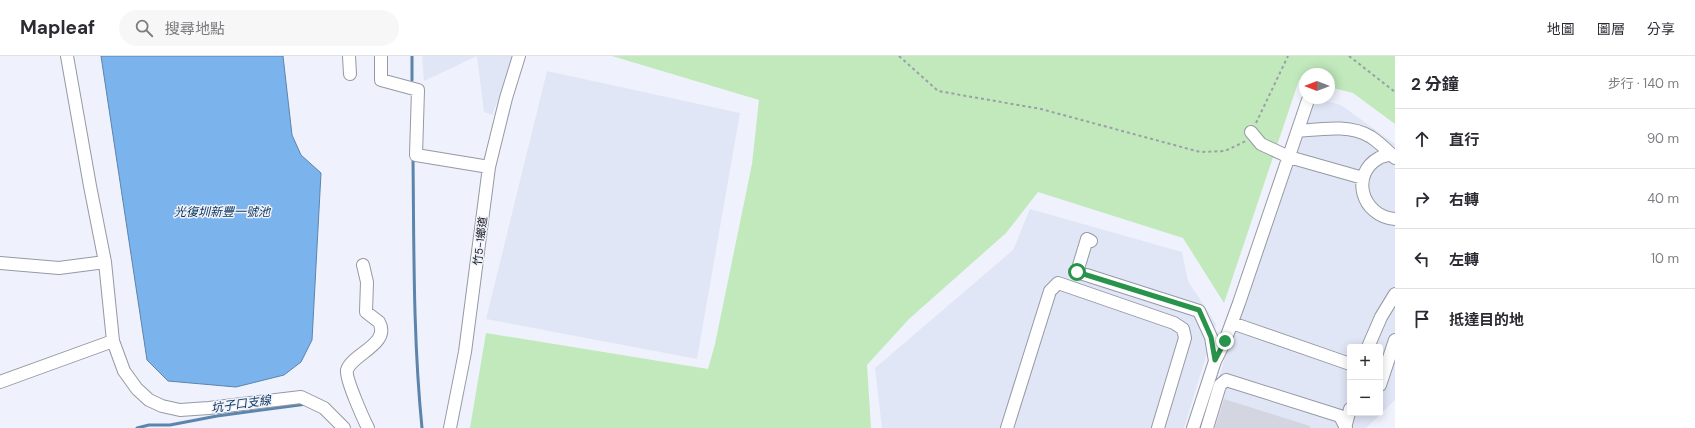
<!DOCTYPE html>
<html lang="zh-TW">
<head>
<meta charset="utf-8">
<style>
  :root { --surface:#fff; --page:#f7f7f7; --text:#2b2b33; --muted:#7c7c81; --line:#e1e1e2 }
  body { margin:0; font-family:"DM Sans","Noto Sans TC",sans-serif; background:var(--page); color:var(--text) }
  .controls { position:absolute; right:12px; bottom:12px; display:grid; overflow:hidden; border-radius:4px; box-shadow:0 2px 10px #0003 }
  .controls button { width:36px; height:36px; display:grid; place-items:center; padding:0; border:0; border-bottom:1px solid var(--line); background:var(--surface); color:var(--text); font:20px sans-serif }
  .compass { position:absolute; left:1299px; top:12px; width:36px; height:36px; border-radius:50%; background:var(--surface); box-shadow:0 2px 10px #0003; rotate:270deg }
  .stop { position:absolute; width:12px; height:12px; margin:-9px; border:3px solid #28934a; border-radius:50%; background:#fff }
  .stop.end { background:#28934a; border-color:#fff; box-shadow:0 1px 4px #0008 }
  .list { margin:0; padding:0; list-style:none }
  h2 { display:flex; justify-content:space-between; align-items:center; height:52px; margin:0; padding:0 16px; font-size:17px }
  h2 small { font-size:13px; font-weight:400; color:var(--muted) }
  .list li { display:grid; grid-template-columns:26px 1fr auto; gap:12px; align-items:center; box-sizing:border-box; height:60px; padding:0 16px; border-top:1px solid var(--line) }
  .list b { display:block; font-size:15px; white-space:nowrap }
  .list em { font-size:13px; font-style:normal; color:var(--muted) }
  .icon { flex:none; width:22px; height:22px; fill:none; stroke:currentColor; stroke-width:2; stroke-linecap:round; stroke-linejoin:round }
  .map { position:relative; flex:none; width:1395px; height:372px; overflow:hidden }
  header { display:flex; align-items:center; gap:24px; box-sizing:border-box; height:56px; padding:0 20px; background:var(--surface); border-bottom:1px solid var(--line) }
  header strong { font-size:19px }
  nav { display:flex; gap:22px; margin-inline-start:auto; font-size:14px }
  .search { width:280px; height:36px; background:var(--page); display:flex; align-items:center; gap:10px; box-sizing:border-box; padding:0 14px; border-radius:22px; color:var(--muted); font-size:15px }
  main { display:flex }
  aside { flex:1; background:var(--surface) }
  .map>svg:first-child { display:block }
  .built { fill:#e1e6f7; fill-rule:evenodd }
  .green { fill:#c1e9bc }
  .water { fill:#7bb3ec; stroke:#5c84ac }
  .lines { fill:none; stroke-linecap:round; stroke-linejoin:round }
  .stream { stroke:#5c84ac; stroke-width:3 }
  .building { fill:#d3d6e0 }
  .minor-casing { stroke:#9699a3; stroke-width:14 }
  .path { stroke:#9d9fa6; stroke-width:2; stroke-dasharray:3 3; stroke-linecap:butt }
  .minor { stroke:#fff; stroke-width:12 }
  .route { stroke:#28934a; stroke-width:5 }
  .labels { text-anchor:middle; dominant-baseline:central; stroke-width:3; stroke-linejoin:round; paint-order:stroke }
  .street-label { font-size:11px; fill:#141518; stroke:#eff2fc }
  .water-label { font-size:12px; font-style:italic; fill:#0a3358; stroke:#eff2fc }
</style>
</head>
<body>
<header>
<strong>Mapleaf</strong>
<div class="search"><svg class="icon" aria-label="search" viewBox="0 0 24 24"><circle cx="10" cy="10" r="6"/><path d="M15 15l6 6"/></svg>搜尋地點</div>
<nav><a>地圖</a><a>圖層</a><a>分享</a></nav>
</header>
<main>
<div class="map">
<svg width="1395" height="372" viewBox="0 0 1395 372">
  <rect width="100%" height="100%" fill="#eff2fc"/>
  <path class="built" d="M422,0H516L492,59L484,56L477,0L424,25Z
    M547,15L740,57L697,303L486,263Z
    M1303,38L1305,39V42H1317L1341,49L1395,88V344L1366,372H1204ZM1350,291H1380V357H1350Z
    M1030,153L1182,196L1188,225L1216,268L1184,372H882L875,312L1013,194Z"/>
  <path class="green" d="M612,0H1395V68L1353,37L1329,31V18H1305V25L1299,24L1224,247L1183,182L1038,136L1006,177L909,263L867,309L871,372H470L486,277L708,313L715,288L752,108L759,44Z"/>
  <path class="water" d="M101,0H283L292,79L301,99L321,117L312,284L301,306L284,319L236,331L168,325L147,304Z"/>
  <g class="lines">
    <path class="stream" d="M412,0V24
      M413,101C414,191 413,282 422,372
      M137,372L149,369H170L217,360L307,348"/>
  </g>
  <path class="building" d="M1224,343L1310,370V372H1215Z"/>
  <g class="lines">
    <g class="minor-casing">
      <path id="minor" d="M67,0L90,130L105,206L113,285L124,315L137,333L149,344L162,350L180,354L209,352L301,341L324,352L344,372
        M349,0L350,18
        M381,0V24L418,34L416,99L489,111
        M1298,75C1322,73 1350,68 1371,81C1380,87 1388,95 1395,102
        M1251,76L1261,88L1289,101L1363,122
        M1391,98C1387,100 1382,100 1379,102C1350,118 1361,160 1395,163
        M1091,185L1087,183L1077,216L1199,255L1211,281L1215,305L1193,372
        M0,207L59,212L105,206
        M363,209L367,226L366,256L379,266C391,288 352,298 347,314C345,322 363,362 368,372
        M1232,267L1350,308
        M1368,291L1381,261L1395,238
        M1215,305L1225,285L1239,247L1308,44
        M0,326L113,285
        M1380,329L1395,284
        M450,372L465,296L489,111L506,42L519,0
        M1007,372L1050,235L1058,227L1174,267L1183,273L1185,282L1158,372
        M1207,372L1220,329L1226,324L1340,360L1346,372
        M1345,372L1350,353"/>
    </g>
    <path class="path" d="M899,0L938,35L1041,53L1200,96L1225,95L1246,85
      M1349,0L1395,36
      M1256,67L1288,0"/>
    <use href="#minor" class="minor"/>
  </g>
  <g class="lines">
    <path class="route" d="M1077,216L1199,254L1211,281L1215,304L1225,285"/>
  </g>
  <g class="labels">
    <g class="street-label">
      <text transform="translate(480 185) rotate(-83)">竹5-1鄉道</text>
    </g>
    <g class="water-label">
      <text x="222" y="156">光復圳新豐一號池</text>
      <text transform="translate(241 348) rotate(-8)">坑子口支線</text>
    </g>
  </g>
</svg>
<div class="controls">
<button>+</button>
<button>−</button>
</div>
<svg class="compass" viewBox="-18 -18 36 36"><path d="M0-13l5 13h-10z" fill="#e53935"/><path d="M0 13l5-13h-10z" fill="#7c7c81"/></svg>
<div class="stop" style="left:1077px;top:216px"></div>
<div class="stop end" style="left:1225px;top:285px"></div>
</div>
<aside>
<h2>2 分鐘<small>步行 · 140 m</small></h2>
<ul class="list">
<li><svg class="icon" aria-label="ahead" viewBox="0 0 24 24"><path d="M12 20V5M6 11l6-6 6 6"/></svg><div><b>直行</b></div><em>90 m</em></li>
<li><svg class="icon" aria-label="right" viewBox="0 0 24 24"><path d="M7 20v-9h11M14 6l5 5-5 5"/></svg><div><b>右轉</b></div><em>40 m</em></li>
<li><svg class="icon" aria-label="left" viewBox="0 0 24 24"><path d="M17 20v-9H6M10 6l-5 5 5 5"/></svg><div><b>左轉</b></div><em>10 m</em></li>
<li><svg class="icon" aria-label="arrive" viewBox="0 0 24 24"><path d="M6 21V4h12l-3 4 3 4H6"/></svg><div><b>抵達目的地</b></div></li>
</ul>
</aside>
</main>
</body>
</html>
